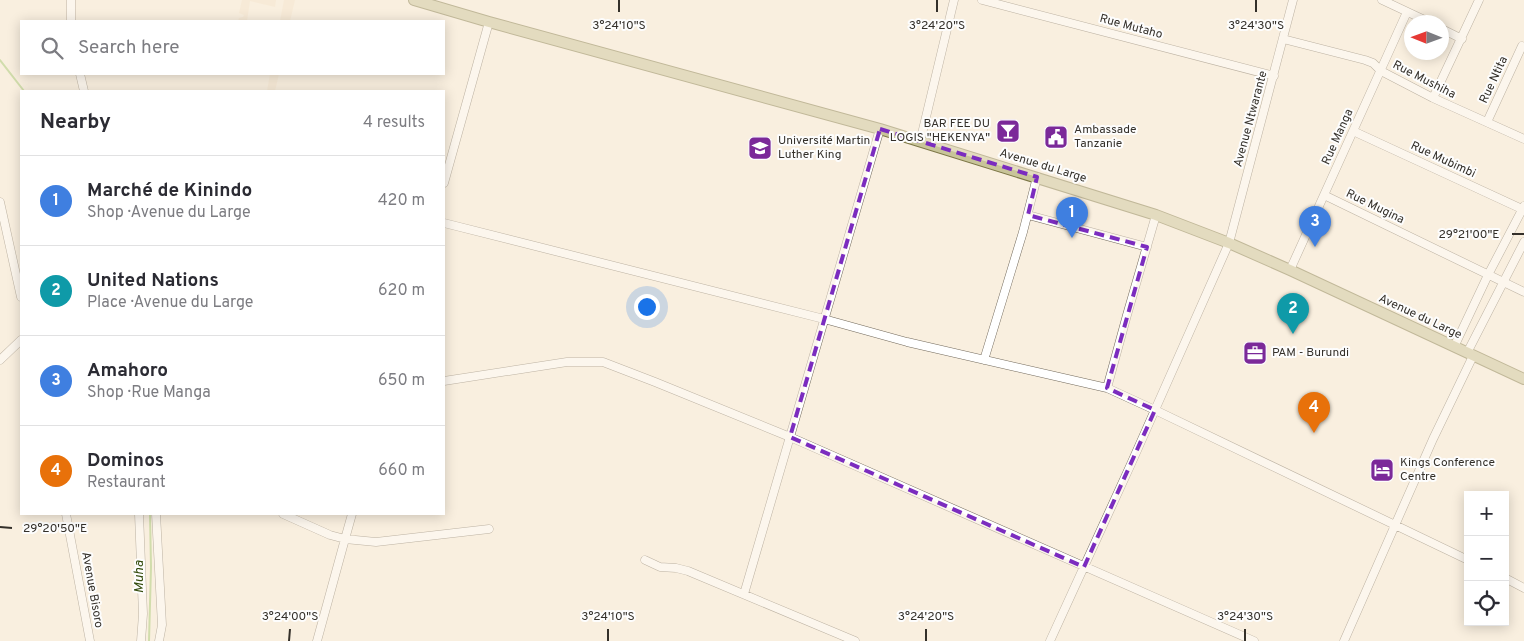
<!DOCTYPE html>
<html lang="en">
<head>
<meta charset="utf-8">
<style>
  :root { --surface:#fff; --page:#f7f7f7; --text:#2b2b33; --muted:#7c7c81; --line:#e1e1e2; --accent:#7b2999 }
  body { margin:0; font-family:Overpass,sans-serif; background:var(--page); color:var(--text) }
  .controls { position:absolute; right:15px; bottom:15px; display:grid; overflow:hidden; border-radius:0px; box-shadow:0 2px 12px #0003 }
  .controls button { width:45px; height:45px; display:grid; place-items:center; padding:0; border:0; border-bottom:1px solid var(--line); background:var(--surface); color:var(--text); font:25px sans-serif }
  .compass { position:absolute; left:1404px; top:15px; width:45px; height:45px; border-radius:50%; background:var(--surface); box-shadow:0 2px 12px #0003; rotate:271deg }
  .you { position:absolute; left:646px; top:306px; width:18px; height:18px; margin:-12px; border:4px solid #fff; border-radius:50%; background:#1a73e8; box-shadow:0 0 0 8px #1a73e833 }
  .badge { display:grid; place-items:center; width:32px; height:32px; border-radius:50%; background:var(--accent); color:#fff; font-size:16px; font-weight:700 }
  .pin { position:absolute; translate:-50% -41px; filter:drop-shadow(0 1px 2px #0008) }
  .pin::after { content:''; position:absolute; top:26px; width:18px; height:15px; background:inherit; clip-path:polygon(0 0,100% 0,50% 100%) }
  .list { margin:0; padding:0; list-style:none }
  h2 { display:flex; justify-content:space-between; align-items:center; height:65px; margin:0; padding:0 20px; font-size:21px }
  h2 small { font-size:16px; font-weight:400; color:var(--muted) }
  .list li { display:grid; grid-template-columns:32px 1fr auto; gap:15px; align-items:center; box-sizing:border-box; height:90px; padding:0 20px; border-top:1px solid var(--line) }
  .list b { display:block; font-size:19px; white-space:nowrap }
  .list p { margin:0; font-size:16px; white-space:nowrap; color:var(--muted) }
  .list em { font-size:16px; font-style:normal; color:var(--muted) }
  .icon { flex:none; width:28px; height:28px; fill:none; stroke:currentColor; stroke-width:2; stroke-linecap:round; stroke-linejoin:round }
  .map { position:relative; flex:none; width:1524px; height:641px; overflow:hidden }
  .search { position:absolute; background:var(--surface); box-shadow:0 2px 12px #0003; left:20px; top:20px; width:425px; height:55px; display:flex; align-items:center; gap:12px; box-sizing:border-box; padding:0 18px; border-radius:0px; color:var(--muted); font-size:19px }
  .panel { position:absolute; background:var(--surface); box-shadow:0 2px 12px #0003; left:20px; top:90px; width:425px; height:425px; border-radius:0px }
  .map>svg:first-child { display:block }
  .built { fill:#f3e5ce }
  .lines { fill:none; stroke-linecap:round; stroke-linejoin:round }
  .stream { stroke:#9fc76f; stroke-width:2 }
  .minor-casing { stroke:#736a5c; stroke-width:9 }
  .major-casing { stroke:#7c7646; stroke-width:12 }
  .minor { stroke:#fff; stroke-width:8 }
  .major { stroke:#c8c499; stroke-width:10 }
  .marked { fill:none; stroke:#7b2cbf; stroke-width:4; stroke-dasharray:10 6; stroke-linejoin:round }
  .ticks { fill:none; stroke:#34302a; stroke-width:2 }
  .labels { text-anchor:middle; dominant-baseline:central; stroke-width:4; stroke-linejoin:round; paint-order:stroke }
  .street-label { font-size:12px; fill:#34302a; stroke:#fdfdfd }
  .poi-label { font-size:12px; fill:#34302a; stroke:#fdfdfd; text-anchor:start }
  .water-label { font-size:14px; font-style:italic; fill:#354d0e; stroke:#fdfdfd }
  .ticks-label { font-size:12px; text-anchor:middle; fill:#34302a; stroke:#fdfdfd; stroke-width:4; stroke-linejoin:round; paint-order:stroke }
</style>
</head>
<body>
<div class="map">
<svg width="1524" height="641" viewBox="0 0 1524 641">
  <rect width="100%" height="100%" fill="#f9efdf"/>
  <path class="built" d="M242,0H276L275,7L250,1L247,21H238L239,18L243,17L244,15L239,13Z
    M284,0H295L290,21H280Z
    M270,74H279L275,91H267Z"/>
  <g class="lines">
    <path class="stream" d="M0,60L24,91
      M149,641L151,567L150,514"/>
    <g class="minor-casing">
      <path id="minor" d="M71,0V21
        M982,0L1274,76
        M1382,0L1429,22
        M1442,29L1462,39
        M1283,39L1365,60L1373,63L1381,71L1433,98L1524,139
        M80,74L84,91
        M1433,98L1479,0
        M1487,122L1522,46
        M1353,131L1524,210
        M920,142L954,0
        M444,183L489,22
        M1324,195L1524,292
        M0,202L21,297
        M1028,215L1147,247
        M444,223L824,319L907,342L1107,388L1155,410L1468,560
        M1290,270L1407,12
        M1454,347L1488,275L1524,206
        M1467,353L1524,242
        M0,360L21,340
        M984,360L1023,232L1037,177
        M444,381L567,362H603L655,382L790,437L1254,641
        M1107,388L1127,315L1156,215
        M66,514L90,641
        M139,514L143,614L141,641
        M156,514L162,625L159,641
        M283,514L330,535L345,539L317,641
        M352,514L345,539L376,542L489,529
        M645,560L660,567L676,568L688,571L855,641
        M1505,578L1524,588
        M744,594L880,129
        M1050,641L1131,464L1229,243L1293,0
        M1344,641L1433,439L1473,356"/>
    </g>
    <g class="major-casing">
      <path id="major" d="M414,0L489,22L880,129L1156,215L1229,243L1290,270L1524,379"/>
    </g>
    <use href="#minor" class="minor"/>
    <use href="#major" class="major"/>
  </g>
  <path d="M0 0H1524V641H0ZM880,129L1037,177L1028,215L1147,247L1107,388L1155,410L1084,567L790,437Z" fill="#f9efdf" fill-opacity=".55" fill-rule="evenodd"/>
  <path class="marked" d="M880,129L1037,177L1028,215L1147,247L1107,388L1155,410L1084,567L790,437Z"/>
  <path class="ticks" d="M619,12V0M937,12V0M1256,12V0M1512,234H1524M0,527L12,528M289,641L290,629M608,641V629M926,641V629M1245,641V629"/>
  <defs>
    <g id="bar-square" transform="scale(1.25)"><rect x="-9" y="-9" width="18" height="18" rx="4" fill="#7b2999" stroke="#fdfdfd"/><path d="M-6-5H6L.8 .8V4.5H3.5V6h-7V4.5H-.8V.8Z" fill="#fff"/></g>
    <g id="civic-square" transform="scale(1.25)"><rect x="-9" y="-9" width="18" height="18" rx="4" fill="#7b2999" stroke="#fdfdfd"/><path d="M-.6-6.5H3V-4.5H.6V-3L4-1V1h2V6H-6V1h2V-1L-.6-3ZM-1.2 2.5V6h2.4V2.5Z" fill="#fff"/></g>
    <g id="university-square" transform="scale(1.25)"><rect x="-9" y="-9" width="18" height="18" rx="4" fill="#7b2999" stroke="#fdfdfd"/><path d="M0-5L7-2L0 1L-7-2ZM-4 1L0 2.5L4 1V4Q0 6-4 4Z" fill="#fff"/></g>
    <g id="office-square" transform="scale(1.25)"><rect x="-9" y="-9" width="18" height="18" rx="4" fill="#7b2999" stroke="#fdfdfd"/><path d="M-6-3h4V-5.5h4V-3h4V5H-6ZM-1-4.5V-3h2v-1.5ZM-6 0V1H6V0Z" fill="#fff"/></g>
    <g id="hotel-square" transform="scale(1.25)"><rect x="-9" y="-9" width="18" height="18" rx="4" fill="#7b2999" stroke="#fdfdfd"/><path d="M-6-4.5h1.5V1H6V5H4.5V3h-9V5H-6ZM-4 0a1.8 1.8 0 1 1 3.6 0ZM.5 0V-2.5h3Q6-2.5 6 0Z" fill="#fff"/></g>
  </defs>
  <g fill-rule="evenodd">
    <use href="#bar-square" x="1008" y="131"/>
    <use href="#civic-square" x="1056" y="137"/>
    <use href="#university-square" x="760" y="148"/>
    <use href="#office-square" x="1255" y="353"/>
    <use href="#hotel-square" x="1382" y="470"/>
  </g>
  <g class="labels">
    <g class="street-label">
      <text transform="translate(1131 27) rotate(15)">Rue Mutaho</text>
      <text transform="translate(1424 80) rotate(27)">Rue Mushiha</text>
      <text transform="translate(1494 80) rotate(-65)">Rue Ntita</text>
      <text transform="translate(1251 119) rotate(-75)">Avenue Ntwarante</text>
      <text transform="translate(1338 137) rotate(-66)">Rue Manga</text>
      <text transform="translate(1443 160) rotate(25)">Rue Mubimbi</text>
      <text transform="translate(1043 166) rotate(17)">Avenue du Large</text>
      <text transform="translate(1375 207) rotate(26)">Rue Mugina</text>
      <text transform="translate(1420 317) rotate(25)">Avenue du Large</text>
      <text transform="translate(92 590) rotate(80)">Avenue Bisoro</text>
    </g>
    <g class="poi-label">
      <text x="990" y="124" text-anchor="end">BAR FEE DU<tspan x="990" dy="14">LOGIS "HEKENYA"</tspan></text>
      <text x="1074" y="130">Ambassade<tspan x="1074" dy="14">Tanzanie</tspan></text>
      <text x="778" y="141">Université Martin<tspan x="778" dy="14">Luther King</tspan></text>
      <text x="1272" y="353">PAM - Burundi</text>
      <text x="1400" y="463">Kings Conference<tspan x="1400" dy="14">Centre</tspan></text>
    </g>
    <g class="water-label">
      <text transform="translate(139 577) rotate(-90)">Muha</text>
    </g>
  </g>
  <g class="ticks-label">
    <text x="619" y="29">3°24'10"S</text>
    <text x="937" y="29">3°24'20"S</text>
    <text x="1256" y="29">3°24'30"S</text>
    <text x="1469" y="238">29°21'00"E</text>
    <text x="55" y="532">29°20'50"E</text>
    <text x="290" y="620">3°24'00"S</text>
    <text x="608" y="620">3°24'10"S</text>
    <text x="926" y="620">3°24'20"S</text>
    <text x="1245" y="620">3°24'30"S</text>
  </g>
</svg>
<div class="controls">
<button>+</button>
<button>−</button>
<button><svg class="icon" aria-label="locate" viewBox="0 0 24 24"><circle cx="12" cy="12" r="6"/><path d="M12 2v4M12 18v4M2 12h4M18 12h4"/></svg></button>
</div>
<svg class="compass" viewBox="-18 -18 36 36"><path d="M0-13l5 13h-10z" fill="#e53935"/><path d="M0 13l5-13h-10z" fill="#7c7c81"/></svg>
<div class="you"></div>
<div class="pin badge" style="left:1072px;top:238px;background:#3f7fe0">1</div>
<div class="pin badge" style="left:1293px;top:334px;background:#0f9aa8">2</div>
<div class="pin badge" style="left:1315px;top:247px;background:#3f7fe0">3</div>
<div class="pin badge" style="left:1314px;top:433px;background:#e8710a">4</div>
<div class="search"><svg class="icon" aria-label="search" viewBox="0 0 24 24"><circle cx="10" cy="10" r="6"/><path d="M15 15l6 6"/></svg>Search here</div>
<section class="panel">
<h2>Nearby<small>4 results</small></h2>
<ul class="list">
<li><span class="badge" style="background:#3f7fe0">1</span><div><b>Marché de Kinindo</b><p>Shop · Avenue du Large</p></div><em>420 m</em></li>
<li><span class="badge" style="background:#0f9aa8">2</span><div><b>United Nations</b><p>Place · Avenue du Large</p></div><em>620 m</em></li>
<li><span class="badge" style="background:#3f7fe0">3</span><div><b>Amahoro</b><p>Shop · Rue Manga</p></div><em>650 m</em></li>
<li><span class="badge" style="background:#e8710a">4</span><div><b>Dominos</b><p>Restaurant</p></div><em>660 m</em></li>
</ul>
</section>
</div>
</body>
</html>
